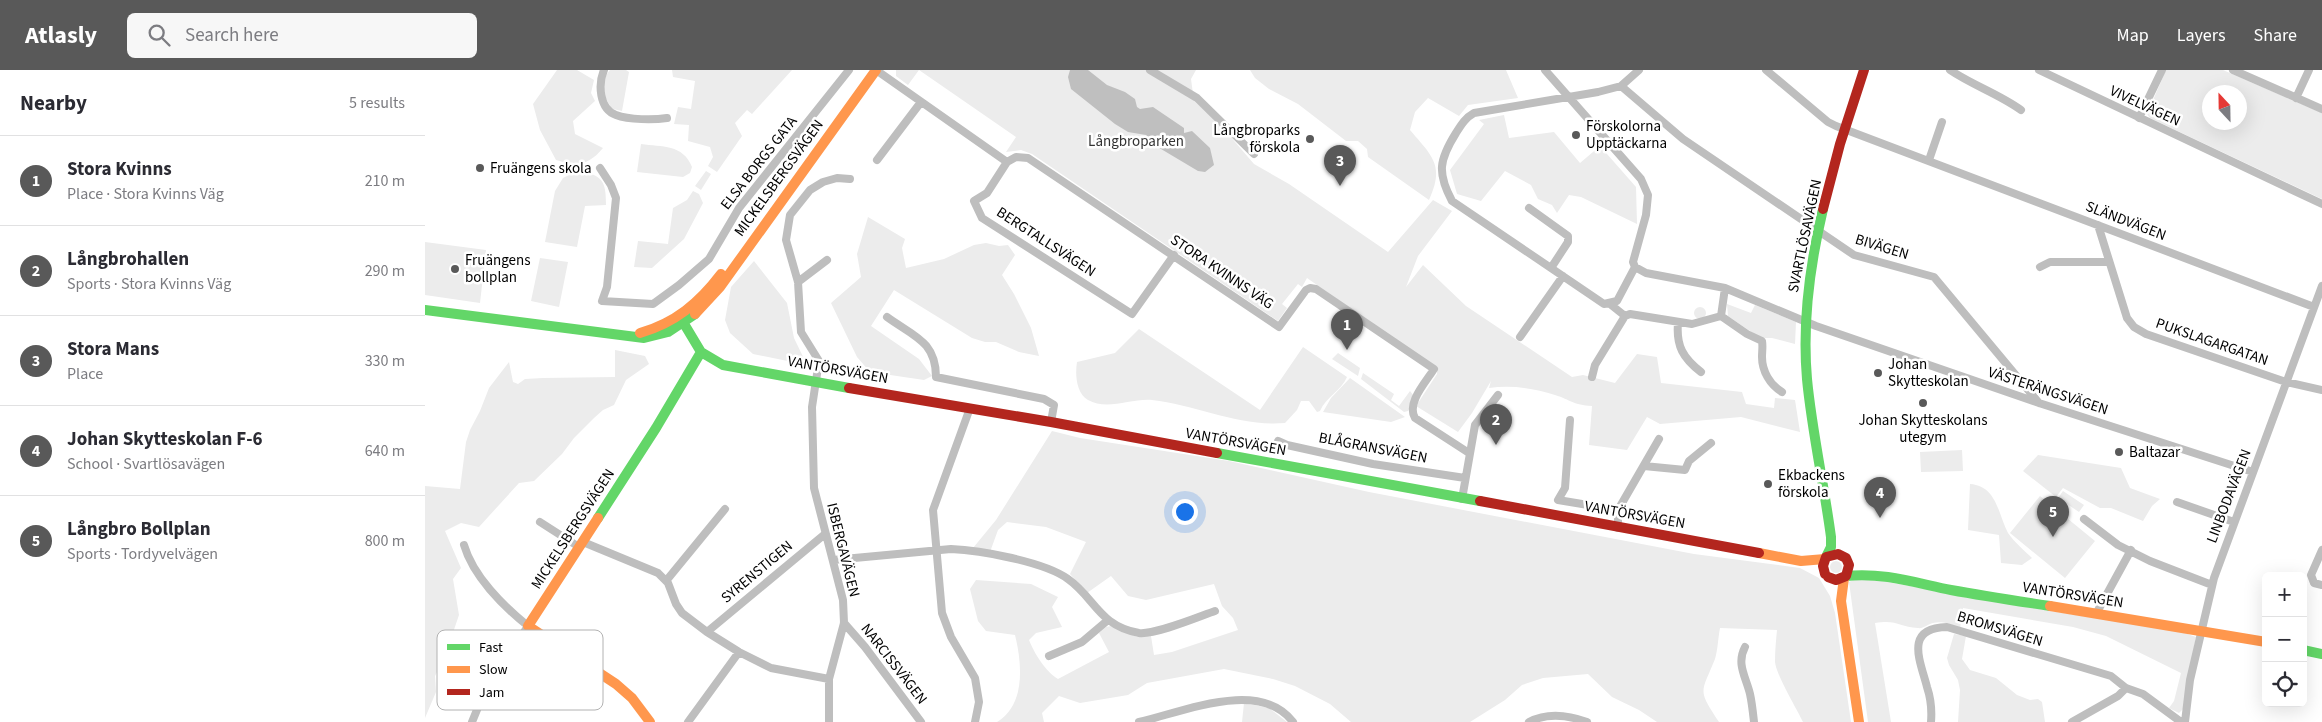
<!DOCTYPE html>
<html lang="en">
<head>
<meta charset="utf-8">
<style>
  :root { --surface:#fff; --page:#f7f7f7; --text:#2b2b33; --muted:#7c7c81; --line:#e1e1e2; --accent:#595959 }
  body { margin:0; font-family:"Source Sans 3",sans-serif; background:var(--page); color:var(--text) }
  .controls { position:absolute; right:15px; bottom:15px; display:grid; overflow:hidden; border-radius:8px; box-shadow:0 5px 20px #0002 }
  .controls button { width:45px; height:45px; display:grid; place-items:center; padding:0; border:0; border-bottom:1px solid var(--line); background:var(--surface); color:var(--text); font:25px sans-serif }
  .compass { position:absolute; left:1777px; top:15px; width:45px; height:45px; border-radius:50%; background:var(--surface); box-shadow:0 5px 20px #0002; rotate:338deg }
  .you { position:absolute; left:759px; top:441px; width:18px; height:18px; margin:-12px; border:4px solid #fff; border-radius:50%; background:#1a73e8; box-shadow:0 0 0 8px #1a73e833 }
  .badge { display:grid; place-items:center; width:32px; height:32px; border-radius:50%; background:var(--accent); color:#fff; font-size:16px; font-weight:700 }
  .pin { position:absolute; translate:-50% -41px; filter:drop-shadow(0 1px 2px #0008) }
  .pin::after { content:''; position:absolute; top:26px; width:18px; height:15px; background:inherit; clip-path:polygon(0 0,100% 0,50% 100%) }
  .list { margin:0; padding:0; list-style:none }
  h2 { display:flex; justify-content:space-between; align-items:center; height:65px; margin:0; padding:0 20px; font-size:21px }
  h2 small { font-size:16px; font-weight:400; color:var(--muted) }
  .list li { display:grid; grid-template-columns:32px 1fr auto; gap:15px; align-items:center; box-sizing:border-box; height:90px; padding:0 20px; border-top:1px solid var(--line) }
  .list b { display:block; font-size:19px; white-space:nowrap }
  .list p { margin:0; font-size:16px; white-space:nowrap; color:var(--muted) }
  .list em { font-size:16px; font-style:normal; color:var(--muted) }
  .icon { flex:none; width:28px; height:28px; fill:none; stroke:currentColor; stroke-width:2; stroke-linecap:round; stroke-linejoin:round }
  .map { position:relative; flex:none; width:1897px; height:652px; overflow:hidden }
  header { display:flex; align-items:center; gap:30px; box-sizing:border-box; height:70px; padding:0 25px; background:var(--accent); color:#fff }
  header strong { font-size:24px }
  nav { display:flex; gap:28px; margin-inline-start:auto; font-size:18px }
  .search { width:350px; height:45px; background:var(--page); display:flex; align-items:center; gap:12px; box-sizing:border-box; padding:0 18px; border-radius:8px; color:var(--muted); font-size:19px }
  main { display:flex }
  aside { flex:1; background:var(--surface) }
  .map>svg:first-child { display:block }
  .green { fill:#ececec; fill-rule:evenodd }
  .water { fill:#bfbfbf }
  .lines { fill:none; stroke-linecap:round; stroke-linejoin:round }
  .street { stroke:#bebebe; stroke-width:8 }
  .fast { stroke:#63d668; stroke-width:10 }
  .slow { stroke:#ff974d; stroke-width:10 }
  .jam { stroke:#b3261e; stroke-width:10 }
  .poi-dot { fill:#595959; stroke:#fff; stroke-width:2 }
  .labels { text-anchor:middle; dominant-baseline:central; stroke-width:5; stroke-linejoin:round; paint-order:stroke }
  .street-label { font-size:15px; fill:#000; stroke:#fff }
  .poi-label { font-size:15px; fill:#000; stroke:#fff; text-anchor:start }
  .park-label { font-size:15px; fill:#333; stroke:#fff }
  .key { fill:#fff; stroke:#b2b2b2; stroke-width:1 }
  .key-label { font-size:14px; fill:#000 }
</style>
</head>
<body>
<header>
<strong>Atlasly</strong>
<div class="search"><svg class="icon" aria-label="search" viewBox="0 0 24 24"><circle cx="10" cy="10" r="6"/><path d="M15 15l6 6"/></svg>Search here</div>
<nav><a>Map</a><a>Layers</a><a>Share</a></nav>
</header>
<main>
<aside>
<h2>Nearby<small>5 results</small></h2>
<ul class="list">
<li><span class="badge">1</span><div><b>Stora Kvinns</b><p>Place · Stora Kvinns Väg</p></div><em>210 m</em></li>
<li><span class="badge">2</span><div><b>Långbrohallen</b><p>Sports · Stora Kvinns Väg</p></div><em>290 m</em></li>
<li><span class="badge">3</span><div><b>Stora Mans</b><p>Place</p></div><em>330 m</em></li>
<li><span class="badge">4</span><div><b>Johan Skytteskolan F-6</b><p>School · Svartlösavägen</p></div><em>640 m</em></li>
<li><span class="badge">5</span><div><b>Långbro Bollplan</b><p>Sports · Tordyvelvägen</p></div><em>800 m</em></li>
</ul>
</aside>
<div class="map">
<svg width="1897" height="652" viewBox="0 0 1897 652">
  <rect width="100%" height="100%" fill="#fff"/>
  <path class="green" d="M132,0H152L169,10L166,23L170,31L148,51L150,64L178,78C164,95 152,97 131,90L115,60L108,34Z
    M185,0H201L204,2L197,41L188,39C178,29 175,11 185,0Z
    M247,0H367L327,44L322,40L310,53L317,66L292,102L283,96L288,87L285,77L263,71L264,55L249,54L253,37L266,39L270,11L248,7Z
    M471,0H771L766,9L769,31L792,51L829,94L864,114L963,182L1008,130L1027,141L993,186L981,217L998,195L1041,236L1147,307L1158,305L1190,313L1212,284L1232,287L1236,313L1317,322L1321,334L1349,338L1350,328L1370,330L1375,362L1316,347L1235,354L1222,347L1202,380L1164,375L1167,336C1148,335 1146,330 1130,325C1109,318 1086,315 1064,318L1066,311L1047,343L1033,362L991,336L1012,304V299L882,208L877,217L873,214L857,234L862,238L853,251L607,84L596,80L581,82L591,67L494,0L483,15L471,6Z
    M825,0H1081L1093,28L1043,35L1034,46L1003,28L990,42L985,60C1007,86 1020,95 1004,130L943,87L942,79L933,71H921L873,34L844,19L830,8Z
    M1741,0H1798L1897,43V129L1725,48L1722,44ZM1784,22H1814V52H1784Z
    M1079,45L1084,68L1129,62L1155,93L1175,76L1211,117L1212,154L1156,127L1144,125L1132,143L1127,135L1113,129L1106,115L1080,101L1056,131L1032,124L1025,100L1059,54L1054,50Z
    M216,74C237,77 258,74 267,97L265,103L258,107L212,102Z
    M154,100C178,106 181,111 181,135L160,136L152,177L120,172L130,121L138,108Z
    M281,101L286,104L276,120L270,116Z
    M268,121L274,124L278,133L259,169L227,198L209,197L213,171L243,174L248,138L262,130Z
    M443,147L480,169L477,178L481,198L519,189L549,175L561,173L574,176L583,175L590,185L577,205L589,224L606,258L614,286L594,282L571,272H560L547,268L469,220L446,256L494,289L507,306L499,310L445,302L432,287L406,233L436,207L432,184Z
    M0,172L61,180L55,233L0,225Z
    M115,188L143,192L134,237L106,231Z
    M329,191L362,233L369,268L382,295L328,284L305,263L300,250L306,217Z
    M1302,234L1326,243L1330,235L1371,252L1370,274L1347,268H1335L1303,246Z
    M1269 243a6 6 0 1 1 12 0a6 6 0 1 1-12 0Z
    M714,259L835,340L878,277L922,307C916,321 901,327 895,341L892,342L884,331H876L872,340L860,353C815,357 771,335 727,330C707,328 682,341 663,330C651,323 650,304 652,292L690,283Z
    M190,280L220,286L224,294L201,310L189,335L178,340L169,348L149,368L137,384L109,411L94,413L54,457L36,453L20,461L36,498L28,509L34,545L20,586L10,606L11,622L0,648V416L35,419L41,372L45,360L55,341L64,318L84,292L88,312L93,314L100,309L118,308L190,307Z
    M913,283L935,298L933,306L907,289Z
    M938,303L969,324L966,330L974,336L985,321L989,326L983,341L979,342L936,309Z
    M925,308L980,347L966,352L898,342L906,328Z
    M627,361L655,368L804,391L944,422L1269,484L1375,498L1394,508L1405,526L1410,543L1426,652H1378C1372,639 1350,603 1350,591C1350,581 1351,570 1352,560L1295,558C1293,568 1293,579 1290,589C1276,624 1272,618 1294,652H1232L1214,640L1187,627L1163,604L1118,608L1097,615L1080,630L1045,652H926L905,634L870,616L848,609L799,599L722,613L703,625L655,633L634,626L617,643L619,652H572C601,635 597,593 590,565L561,561L553,551L545,519L551,510L606,514L633,527L627,537L637,557L611,563L604,570C609,583 621,602 633,609L684,582L674,563L681,557L686,556L712,567L726,566L729,585L747,582L813,560L808,548L797,536L789,514L721,530L703,526L686,506L662,523L645,504L661,472L621,457L582,452L573,460L565,482L548,478L571,450Z
    M1537,380L1538,401L1496,402L1495,382Z
    M1613,385L1696,398L1705,418L1735,429L1727,436L1718,451L1686,438H1675L1638,418L1631,427L1598,401Z
    M1545,414C1572,416 1573,444 1583,463C1589,472 1600,481 1607,488L1597,495L1576,493L1574,465L1543,460Z
    M1638,421L1659,435L1654,442L1633,428Z
    M1615,426L1670,471L1640,508L1585,463Z
    M1405 497a6 6 0 1 1 12 0a6 6 0 1 1-12 0Z
    M1434,507L1625,541L1754,561L1771,567L1758,639L1754,643L1744,638L1749,631L1756,603L1681,566L1648,557L1538,538L1535,559C1527,554 1517,551 1508,553C1503,554 1498,559 1493,558C1474,557 1472,549 1450,553L1466,652H1443L1424,512Z
    M1529,564L1541,566L1537,589L1545,600L1571,608L1592,625L1605,630L1613,629L1617,632L1620,652H1533L1535,620L1533,610L1524,595L1522,588Z
    M819,633L844,638L862,652H817Z"/>
  <path class="water" d="M645,0H663L682,15L700,22L710,29L712,37L715,39L728,37L759,58V63L767,61L785,78L789,95L780,102L773,101L731,76L721,65L703,62L690,54L646,19L643,7Z"/>
  <g class="lines">
    <path class="street" d="M179,0C173,14 174,39 191,45C204,50 229,50 242,48
      M451,0L582,92L562,123L549,131L557,148L707,244L749,185
      M725,0L772,28L829,84
      M1120,0L1216,109L1223,125L1221,145L1208,192L1210,197L1221,203L1300,218L1391,256L1614,333L1828,402
      M1341,0L1403,52L1411,56L1889,237
      M1525,0C1547,15 1574,24 1596,40
      M1614,0L1897,134
      M1808,0L1897,39
      M1196,16L1258,69L1429,185L1509,207L1614,333
      M1871,28L1884,0
      M1714,48L1737,0
      M452,90L496,32
      M1504,90L1517,52
      M582,92L591,87L603,88L854,257L881,220L885,218L891,219L1009,299C1001,312 981,333 990,348L1044,383
      M175,98L186,115L191,128L182,217L177,231L228,234L254,215L284,189L314,138L424,0
      M1104,138L1143,166V172L1126,198
      M1673,155L1702,248L1709,257L1721,264L1861,312L1897,320
      M1210,197L1192,231L1179,234L1027,131C1012,103 1014,90 1031,63C1036,55 1040,48 1049,43L1173,22L1196,16L1214,0
      M1615,197L1625,192H1684
      M373,212L402,190
      M1300,218L1296,246L1322,264L1337,271C1338,276 1337,281 1337,287C1337,301 1345,315 1357,322
      M1185,234L1200,246
      M462,247C488,266 511,271 511,307L619,329L629,335L626,352
      M1253,253C1251,276 1258,288 1276,302
      M1095,267L1138,206
      M1167,307L1170,295L1200,246L1205,244L1267,254L1296,246
      M545,338L508,440L517,543L526,567L550,608L554,632L550,652
      M1145,350L1140,418L1133,430L1193,440
      M853,371L862,375L948,394L1040,408
      M1219,396L1260,400L1264,391L1286,373
      M1037,429L1050,355L1073,325
      M1752,432L1809,452
      M1659,449L1693,475L1725,491L1787,515
      M115,452L154,477
      M1193,458V440L1234,369
      M158,472L233,503L243,513L251,534L257,543L282,562L314,582L346,598L404,609
      M39,475C48,506 78,536 103,556L56,630L47,652
      M1897,480L1886,505L1889,513L1897,515
      M408,490L526,479C555,480 620,492 643,509C670,528 674,556 714,563C730,565 773,547 790,541
      M241,511L300,439
      M1671,544L1706,480
      M419,553L440,577L496,652
      M282,562L400,464
      M1320,577C1311,594 1321,607 1325,624C1327,633 1328,643 1329,652
      M624,586L657,572L683,550
      M263,652L314,582
      M404,652V609L419,553L418,530L389,418L387,337L394,291L376,262L373,212L361,170L365,145L385,120L398,112L412,108L425,109
      M714,652C758,642 835,608 868,652
      M1104,652C1123,642 1143,645 1162,652
      M1506,652C1507,640 1506,629 1502,617C1495,590 1479,558 1522,557L1686,606L1701,618L1718,624L1756,652
      M1647,652L1693,626L1701,618
      M1760,652L1765,610L1789,508L1897,216"/>
    <path class="fast" d="M1398,139C1385,194 1377,252 1382,309C1387,362 1399,414 1406,467V477L1401,487
      M0,240L219,268L243,262L270,244
      M255,247L276,282L298,295L424,318
      M792,383L1055,431
      M173,448L231,358L276,282
      M1421,506C1458,502 1491,513 1526,520C1559,526 1592,531 1625,536
      M1878,580L1897,584"/>
    <path class="slow" d="M270,244L295,217L451,0
      M215,263C250,253 274,233 296,204
      M173,448L103,556L191,614L207,628L225,652
      M1334,483L1376,491L1400,489
      M1419,508L1416,531L1434,652
      M1625,536L1841,572"/>
    <path class="jam" d="M1398,139L1415,74L1439,0
      M424,318L626,352L792,383
      M1055,431L1334,483
      M1400,504L1398,496L1401,487L1413,484L1421,488L1424,495L1421,506L1411,510L1403,507"/>
  </g>
  <g class="poi-dot">
    <circle cx="1151" cy="65" r="5"/>
    <circle cx="885" cy="69" r="5"/>
    <circle cx="55" cy="98" r="5"/>
    <circle cx="30" cy="199" r="5"/>
    <circle cx="1453" cy="303" r="5"/>
    <circle cx="1498" cy="333" r="5"/>
    <circle cx="1694" cy="382" r="5"/>
    <circle cx="1343" cy="414" r="5"/>
  </g>
  <g class="labels">
    <g class="street-label">
      <text transform="translate(1720 36) rotate(25)">VIVELVÄGEN</text>
      <text transform="translate(334 93) rotate(-52)">ELSA BORGS GATA</text>
      <text transform="translate(354 108) rotate(-54)">MICKELSBERGSVÄGEN</text>
      <text transform="translate(1701 151) rotate(21)">SLÄNDVÄGEN</text>
      <text transform="translate(1380 166) rotate(-78)">SVARTLÖSAVÄGEN</text>
      <text transform="translate(621 172) rotate(33)">BERGTALLSVÄGEN</text>
      <text transform="translate(1457 177) rotate(17)">BIVÄGEN</text>
      <text transform="translate(797 202) rotate(34)">STORA KVINNS VÄG</text>
      <text transform="translate(1787 272) rotate(19)">PUKSLAGARGATAN</text>
      <text transform="translate(413 300) rotate(10)">VANTÖRSVÄGEN</text>
      <text transform="translate(1623 321) rotate(18)">VÄSTERÄNGSVÄGEN</text>
      <text transform="translate(811 372) rotate(10)">VANTÖRSVÄGEN</text>
      <text transform="translate(948 378) rotate(11)">BLÅGRANSVÄGEN</text>
      <text transform="translate(1804 426) rotate(-69)">LINBODAVÄGEN</text>
      <text transform="translate(1210 445) rotate(10)">VANTÖRSVÄGEN</text>
      <text transform="translate(148 459) rotate(-57)">MICKELSBERGSVÄGEN</text>
      <text transform="translate(418 480) rotate(76)">ISBERGAVÄGEN</text>
      <text transform="translate(332 502) rotate(-40)">SYRENSTIGEN</text>
      <text transform="translate(1648 525) rotate(9)">VANTÖRSVÄGEN</text>
      <text transform="translate(1575 559) rotate(17)">BROMSVÄGEN</text>
      <text transform="translate(469 594) rotate(52)">NARCISSVÄGEN</text>
    </g>
    <g class="poi-label">
      <text x="1161" y="56">Förskolorna<tspan x="1161" dy="17">Upptäckarna</tspan></text>
      <text x="875" y="60" text-anchor="end">Långbroparks<tspan x="875" dy="17">förskola</tspan></text>
      <text x="65" y="98">Fruängens skola</text>
      <text x="40" y="190">Fruängens<tspan x="40" dy="17">bollplan</tspan></text>
      <text x="1463" y="294">Johan<tspan x="1463" dy="17">Skytteskolan</tspan></text>
      <text x="1498" y="350" text-anchor="middle">Johan Skytteskolans<tspan x="1498" dy="17">utegym</tspan></text>
      <text x="1704" y="382">Baltazar</text>
      <text x="1353" y="405">Ekbackens<tspan x="1353" dy="17">förskola</tspan></text>
    </g>
    <g class="park-label">
      <text x="711" y="71">Långbroparken</text>
    </g>
  </g>
  <rect x="12" y="560" width="166" height="80" rx="8" class="key"/>
  <rect x="22" y="574" width="23" height="6" fill="#63d668"/>
  <rect x="22" y="596" width="23" height="7" fill="#ff974d"/>
  <rect x="22" y="619" width="23" height="6" fill="#b3261e"/>
  <g class="key-label">
    <text x="54" y="582">Fast</text>
    <text x="54" y="604">Slow</text>
    <text x="54" y="627">Jam</text>
  </g>
</svg>
<div class="controls">
<button>+</button>
<button>−</button>
<button><svg class="icon" aria-label="locate" viewBox="0 0 24 24"><circle cx="12" cy="12" r="6"/><path d="M12 2v4M12 18v4M2 12h4M18 12h4"/></svg></button>
</div>
<svg class="compass" viewBox="-18 -18 36 36"><path d="M0-13l5 13h-10z" fill="#e53935"/><path d="M0 13l5-13h-10z" fill="#7c7c81"/></svg>
<div class="you"></div>
<div class="pin badge" style="left:922px;top:280px">1</div>
<div class="pin badge" style="left:1071px;top:375px">2</div>
<div class="pin badge" style="left:915px;top:116px">3</div>
<div class="pin badge" style="left:1455px;top:448px">4</div>
<div class="pin badge" style="left:1628px;top:467px">5</div>
</div>
</main>
</body>
</html>
